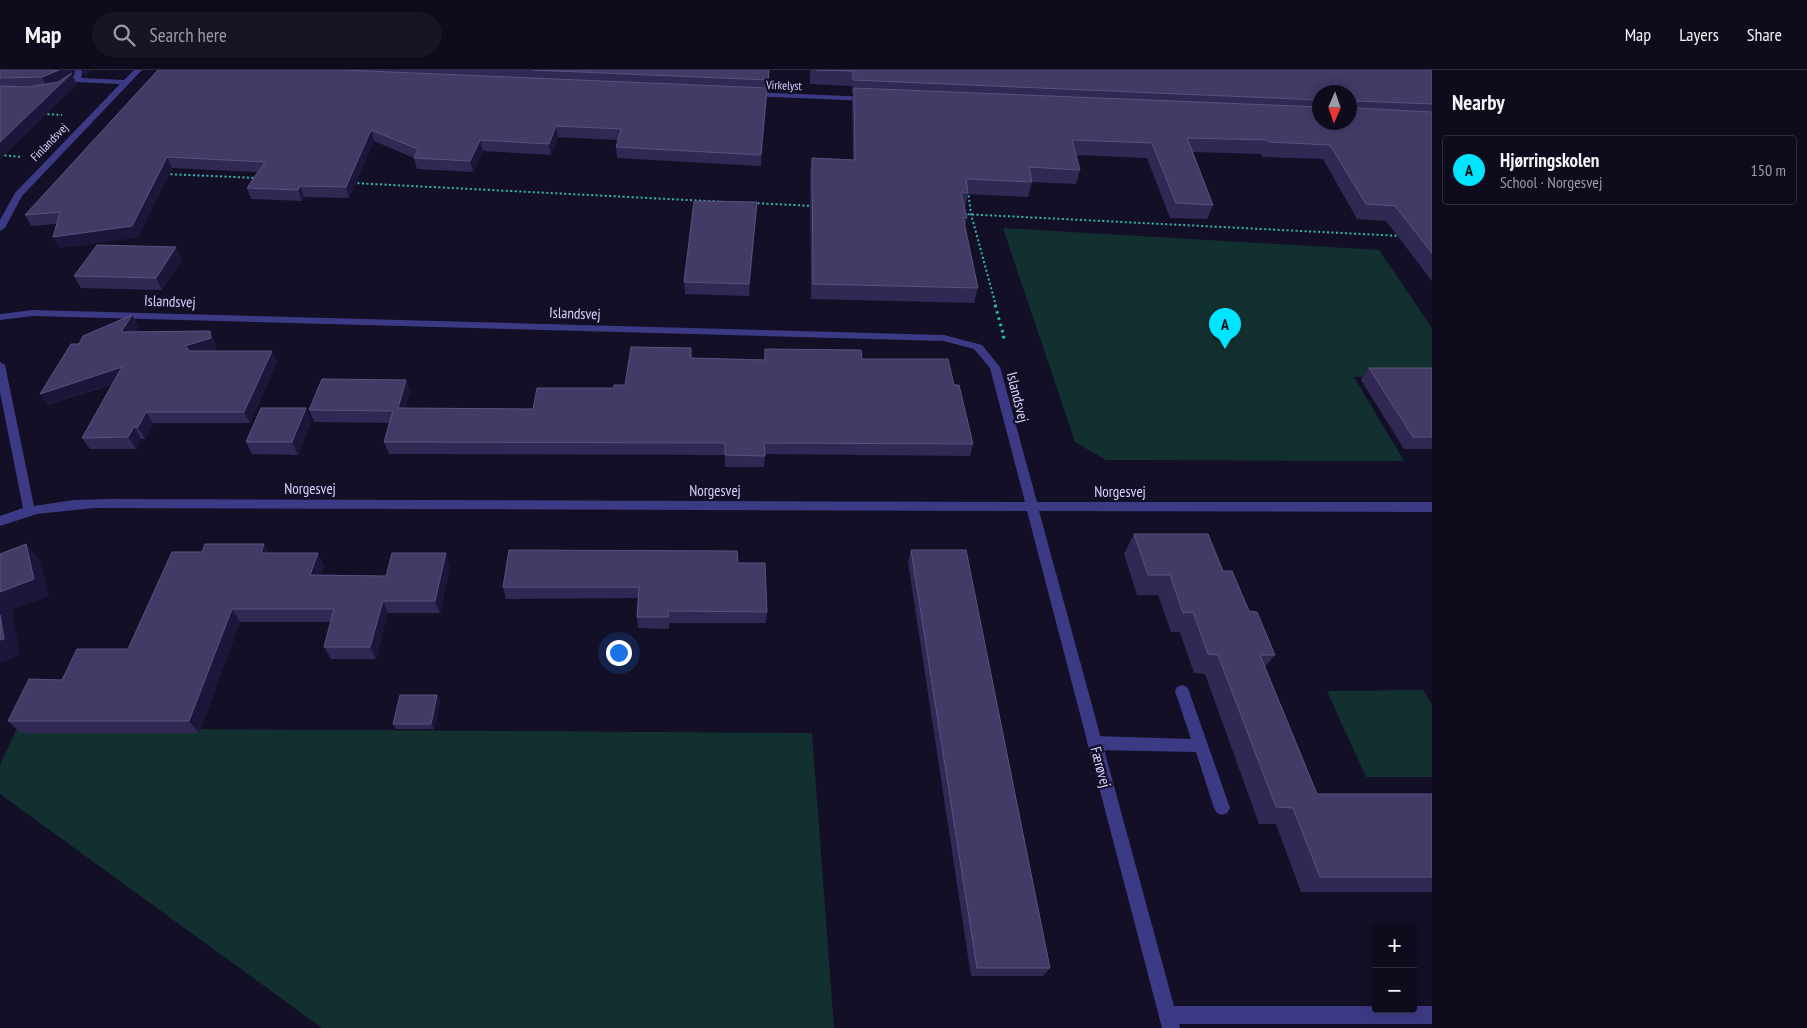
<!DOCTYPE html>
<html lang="en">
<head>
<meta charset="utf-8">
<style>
  :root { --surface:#0e0b1c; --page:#171425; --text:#f1f3f6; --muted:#9b9ba3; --line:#2e2b3b; --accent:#00e5ff }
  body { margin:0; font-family:"PT Sans Narrow",sans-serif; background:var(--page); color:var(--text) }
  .controls { position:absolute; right:15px; bottom:15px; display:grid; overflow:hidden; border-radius:5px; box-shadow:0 2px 12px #0003 }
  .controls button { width:45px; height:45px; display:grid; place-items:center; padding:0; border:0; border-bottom:1px solid var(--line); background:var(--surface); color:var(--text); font:25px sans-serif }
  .compass { position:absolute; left:1312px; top:15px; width:45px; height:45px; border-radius:50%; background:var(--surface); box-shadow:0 2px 12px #0003; rotate:182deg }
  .you { position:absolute; left:618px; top:582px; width:18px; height:18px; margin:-12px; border:4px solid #fff; border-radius:50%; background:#1a73e8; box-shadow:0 0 0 8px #1a73e833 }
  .badge { display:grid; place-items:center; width:32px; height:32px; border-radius:50%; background:var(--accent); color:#111; font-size:16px; font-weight:700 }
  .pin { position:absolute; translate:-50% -41px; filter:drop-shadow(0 1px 2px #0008) }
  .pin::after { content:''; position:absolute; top:26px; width:18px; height:15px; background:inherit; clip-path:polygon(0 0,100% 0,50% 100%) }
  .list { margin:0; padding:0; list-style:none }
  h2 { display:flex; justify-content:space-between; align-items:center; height:65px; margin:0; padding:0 20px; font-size:21px }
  h2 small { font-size:16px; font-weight:400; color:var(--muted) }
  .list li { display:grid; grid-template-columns:32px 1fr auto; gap:15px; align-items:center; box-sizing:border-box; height:70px; margin:0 10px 10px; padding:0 10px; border:1px solid var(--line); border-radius:5px }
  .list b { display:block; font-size:19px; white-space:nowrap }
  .list p { margin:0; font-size:16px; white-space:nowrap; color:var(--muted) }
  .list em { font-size:16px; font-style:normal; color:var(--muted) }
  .icon { flex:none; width:28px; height:28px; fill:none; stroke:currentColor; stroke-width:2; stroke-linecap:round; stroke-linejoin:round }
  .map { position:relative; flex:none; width:1432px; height:958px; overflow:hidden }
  header { display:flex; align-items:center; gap:30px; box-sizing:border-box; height:70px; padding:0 25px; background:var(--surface); border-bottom:1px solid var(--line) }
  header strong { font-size:24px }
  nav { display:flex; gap:28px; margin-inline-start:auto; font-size:18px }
  .search { width:350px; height:45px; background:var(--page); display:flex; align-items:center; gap:12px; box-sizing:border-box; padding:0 18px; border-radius:28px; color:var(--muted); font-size:19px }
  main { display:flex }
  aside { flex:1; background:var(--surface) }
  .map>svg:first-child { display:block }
  .green { fill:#12302f }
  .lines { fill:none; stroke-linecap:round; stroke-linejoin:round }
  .path-far1 { stroke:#2fb8b0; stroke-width:2; stroke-dasharray:2 2.5; stroke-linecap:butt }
  .path { stroke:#2fb8b0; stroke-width:3; stroke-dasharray:2.5 4; stroke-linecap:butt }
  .service { fill:#3d3a85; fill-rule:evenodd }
  .minor { fill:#3d3a85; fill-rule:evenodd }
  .wall { fill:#312854; fill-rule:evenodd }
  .shaded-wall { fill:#1d163a }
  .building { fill:#433a66; stroke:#5a527e }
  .labels { text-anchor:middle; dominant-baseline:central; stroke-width:4.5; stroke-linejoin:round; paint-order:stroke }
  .far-street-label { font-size:12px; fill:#d9d4ff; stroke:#130f26 }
  .street-label { font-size:15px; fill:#d9d4ff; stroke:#130f26 }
</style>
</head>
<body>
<header>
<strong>Map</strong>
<div class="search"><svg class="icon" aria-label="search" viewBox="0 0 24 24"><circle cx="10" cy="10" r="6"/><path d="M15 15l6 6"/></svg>Search here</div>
<nav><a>Map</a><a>Layers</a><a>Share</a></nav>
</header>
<main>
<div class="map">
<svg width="1432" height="958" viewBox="0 0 1432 958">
  <rect width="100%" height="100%" fill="#130f26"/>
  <path class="green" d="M1003,158L1379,180L1432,258V306L1354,307L1404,391L1106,390L1075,372Z
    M1423,620L1432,634V707H1366L1327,621Z
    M17,658L812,663L834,958H322L0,724V695Z"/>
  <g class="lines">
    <path class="path-far1" d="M43,44L62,45
      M0,85L22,87
      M166,104L257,108
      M353,113L727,132
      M968,121L971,144L996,236
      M753,133L814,136
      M963,144L1401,166"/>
    <path class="path" d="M995,235L1004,267L1001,268"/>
    <path class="service" d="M1182,615L1187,617L1189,621L1230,738L1227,743L1222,745L1217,743L1214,738L1196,682L1094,680L1089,678L1087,673L1089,668L1094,666L1191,669L1175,621L1177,617Z"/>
    <path class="minor" d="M75,0H83L81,8L124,10L134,0H142L22,126L5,158L0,161V150L15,123L120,14L76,12L65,22H59V18L74,6Z
      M747,22L870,27L874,29L870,31L750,26H747Z
      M33,240L944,265L982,275L1000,297L1037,432H1432V442L1039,441L1174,936H1376V939H1413V936H1432V954H1179L1180,958H1162L1027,441L93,438L37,444L0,456V446L23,438L0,322V292L5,295L34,436L74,430L112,429L1025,432L990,298L974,279L944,271L33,246L0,250V244Z"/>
  </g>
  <path class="wall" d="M0,0H74L72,5L77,14L0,89Z
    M158,0H769L761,96L617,88L616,77L618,70L558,67L551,85L483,81L473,102L417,99L414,88L374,71L349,128L304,127L302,131L251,129L247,118L257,102L172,98L138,167L60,178L56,154L31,156L25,145Z
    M810,0H1432V211L1386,151L1357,149L1323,89L1262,87L1261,84L1193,82L1213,135L1207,149L1170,148L1147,88L1076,85L1080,100L1076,114L1032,112L1028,127L968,124L965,138L967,148L965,156L978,218L974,233L811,229L810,103L812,88L853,90L852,32L853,24H852V16L810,14ZM1320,22H1350L1320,52Z
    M757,132L749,226L685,224L684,212Z
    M182,189L162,220L81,218L74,206Z
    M132,245L139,257L135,262L210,261L215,273L217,279L212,281H272L277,292L250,353H153L145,369H141L136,379H90L82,368L113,314L48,335L79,274Z
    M765,279L862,289L954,315L973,374L970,386L765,384L764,397H725V385L389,384L384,372L390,353L314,352L309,340L406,310L410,321L405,338L533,339L625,315L692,288L764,290Z
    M1369,298H1432V379H1404L1361,310Z
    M306,338L311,351L298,385L252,384L246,372Z
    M1134,464L1223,501L1249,541L1275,585L1265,597L1317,724H1432V822H1301L1276,754H1259L1205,604L1194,603L1180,562H1171L1158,525H1137L1124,484Z
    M911,480L1050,898L1043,906H971L908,492Z
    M269,483H318L324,496L321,505L386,506L450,496L440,543H388L376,589H331L324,577L331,552H240L199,663H21L8,651L62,610L128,579Z
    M738,493L767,542L766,553H669V559L638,558L637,547L638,528L506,529L503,517Z
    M437,625L440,630L434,659H396L393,654Z"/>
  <path class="shaded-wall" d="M59,0H74L72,5L77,14L0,89V72L47,18L42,7Z
    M81,0H91L85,6Z
    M767,18V28L761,96V85Z
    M556,56L558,67L551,85L549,74Z
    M371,60L374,71L349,128L346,117Z
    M480,70L483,81L473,102L470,91Z
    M167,87L172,98L138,167L60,178L53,167Z
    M300,116L304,127L302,131L298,120Z
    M757,132L756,144L749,226V214Z
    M176,177L182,189L162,220L156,208Z
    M132,245L139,257L128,274L121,262Z
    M210,261L215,273L217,279L191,288L185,276Z
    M272,281L277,292L250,353L244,342Z
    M122,297L129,308L48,335L40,324Z
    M406,310L410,321L402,350L398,338Z
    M306,338L311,351L298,385L292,372Z
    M146,342L153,353L145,369L138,357Z
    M134,357L141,369L136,379L128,367Z
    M26,474L41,491L49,526L12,540L20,585L0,593V522Z
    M264,474L271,487L261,483Z
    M318,483L324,496L317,518L310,505Z
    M446,483L450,496L440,543L435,531Z
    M383,531L388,543L376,589L370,577Z
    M232,539L240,552L199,663L189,651Z
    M437,625L440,630L434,659L431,654Z"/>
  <path class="building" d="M0,0H59L42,7L0,8Z
    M158,0H344L767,18L761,85L616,77L621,59L556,56L549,74L480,70L470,91L414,88L418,79L371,60L346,117L300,116L298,120L247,118L265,92L167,87L132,156L53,167L60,142L25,145Z
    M533,0H769L768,10Z
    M816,0H1432V34L1357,31L1356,38L1432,42V183L1395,136L1366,134L1330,75L1269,72L1268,70L1187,68L1213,135L1176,133L1152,73L1072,70L1080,100L1029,97L1032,112L966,109L968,123L961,122L967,148L963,147L978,218L813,214L812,88L855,90L854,18L1320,37V52H1350V22H1320V30L853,10V1Z
    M72,3L0,72V16L27,17L58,12Z
    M694,131L757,132L749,214L684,212Z
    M97,175L176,177L156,208L74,206Z
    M132,245L121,262L210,261L211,268L185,276L190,281H272L244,342H146L138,357H134L128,367L82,368L122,297L40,324L71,274H79L83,266Z
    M631,277L691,278V288L765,290V279L861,280L862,289H948L954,315H959L973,374L764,373L765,386L725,385V373L384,372L393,341L309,340L322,309L406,310L398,338L533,339L537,318H614V315H625Z
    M1369,298H1432V367H1413Z
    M261,338H306L292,372H246Z
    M1134,464H1208L1223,501H1232L1249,541L1257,542L1275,585H1260L1317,724H1432V807H1320L1293,738L1276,737L1218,585L1208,584L1193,542L1183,543L1170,505H1148Z
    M26,474L34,509L0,522V484Z
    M205,474H264L261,483H318L310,505L386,506L392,483H446L435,531H383L370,577H324L334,539H232L189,651H8L29,609L62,610L77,579H128L172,482H202Z
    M509,480L737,481L738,493H765L767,542L668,541V547H637L639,517H503Z
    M911,480H966L1050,898H977Z
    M0,545L4,569L0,570Z
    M400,625H437L431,654H393Z"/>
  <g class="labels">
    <g class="far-street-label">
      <text transform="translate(784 15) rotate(2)">Virkelyst</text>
      <text transform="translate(49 72) rotate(-46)">Finlandsvej</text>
    </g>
    <g class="street-label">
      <text transform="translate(170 231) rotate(2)">Islandsvej</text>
      <text transform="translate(575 243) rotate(2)">Islandsvej</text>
      <text transform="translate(1018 327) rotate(76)">Islandsvej</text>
      <text x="310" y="418">Norgesvej</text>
      <text x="715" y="420">Norgesvej</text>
      <text x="1120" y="421">Norgesvej</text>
      <text transform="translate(1101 697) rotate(75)">Færøvej</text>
    </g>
  </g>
</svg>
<div class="controls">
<button>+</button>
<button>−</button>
</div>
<svg class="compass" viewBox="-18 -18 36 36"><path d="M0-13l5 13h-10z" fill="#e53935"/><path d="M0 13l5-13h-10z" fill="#9b9ba3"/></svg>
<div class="you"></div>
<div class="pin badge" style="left:1225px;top:279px">A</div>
</div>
<aside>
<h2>Nearby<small></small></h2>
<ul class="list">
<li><span class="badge">A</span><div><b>Hjørringskolen</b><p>School · Norgesvej</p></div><em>150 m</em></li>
</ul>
</aside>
</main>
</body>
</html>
